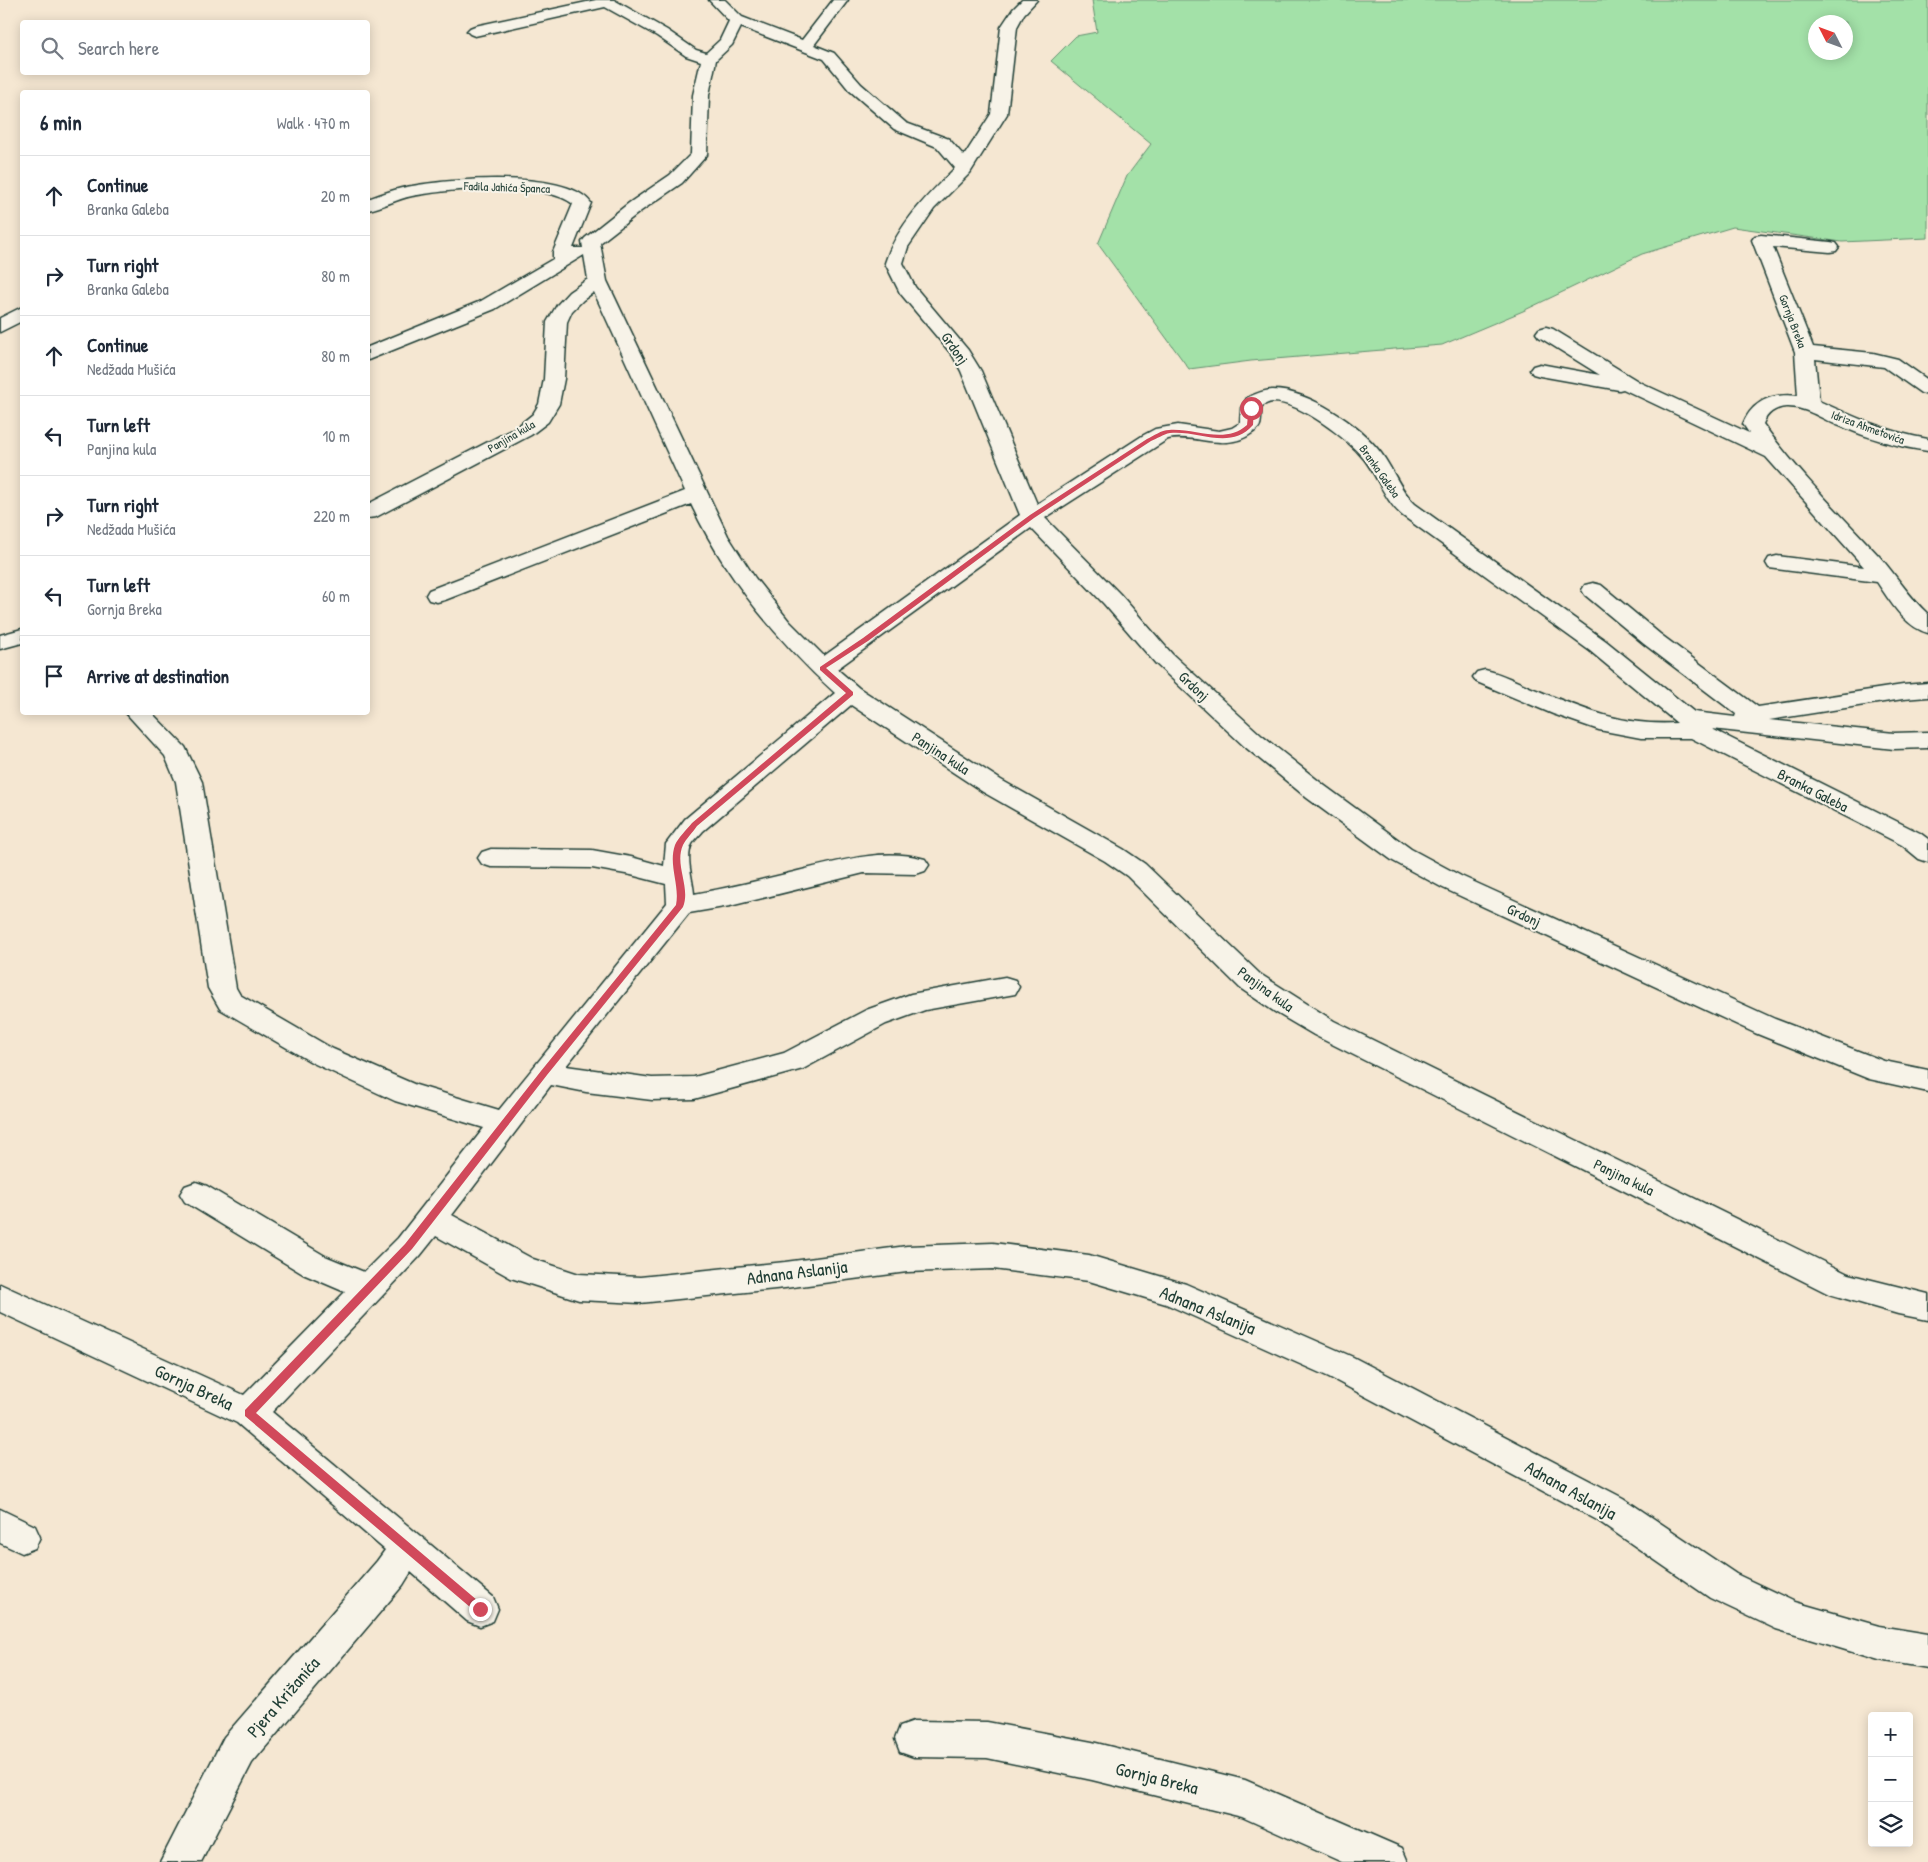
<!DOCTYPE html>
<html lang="en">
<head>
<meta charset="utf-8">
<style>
  :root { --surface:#fff; --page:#f6f6f7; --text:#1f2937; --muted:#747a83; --line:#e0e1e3 }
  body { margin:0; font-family:"Patrick Hand",sans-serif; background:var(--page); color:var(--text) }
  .controls { position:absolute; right:15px; bottom:15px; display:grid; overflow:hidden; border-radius:5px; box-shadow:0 2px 12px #0003 }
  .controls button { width:45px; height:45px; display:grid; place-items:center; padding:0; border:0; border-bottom:1px solid var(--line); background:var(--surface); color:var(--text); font:25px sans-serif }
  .compass { position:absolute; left:1808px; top:15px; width:45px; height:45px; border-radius:50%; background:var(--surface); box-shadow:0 2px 12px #0003; rotate:312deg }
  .stop { position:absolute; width:15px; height:15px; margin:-11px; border:4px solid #d1495b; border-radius:50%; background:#fff }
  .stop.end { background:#d1495b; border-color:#fff; box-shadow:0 1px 5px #0008 }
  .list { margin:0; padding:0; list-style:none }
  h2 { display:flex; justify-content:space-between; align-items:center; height:65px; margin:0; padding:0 20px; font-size:21px }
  h2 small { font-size:16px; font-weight:400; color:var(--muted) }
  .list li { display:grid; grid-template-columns:32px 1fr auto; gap:15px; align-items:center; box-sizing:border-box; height:80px; padding:0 20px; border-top:1px solid var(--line) }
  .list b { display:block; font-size:19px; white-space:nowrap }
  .list p { margin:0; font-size:16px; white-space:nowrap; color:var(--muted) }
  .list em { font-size:16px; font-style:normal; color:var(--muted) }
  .icon { flex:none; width:28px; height:28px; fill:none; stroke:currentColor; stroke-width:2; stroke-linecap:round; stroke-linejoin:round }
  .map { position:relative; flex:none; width:1928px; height:1862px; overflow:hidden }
  .search { position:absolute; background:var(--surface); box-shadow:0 2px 12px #0003; left:20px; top:20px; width:350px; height:55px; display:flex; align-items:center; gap:12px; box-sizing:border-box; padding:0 18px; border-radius:5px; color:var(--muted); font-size:19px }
  .panel { position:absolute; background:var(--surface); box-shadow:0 2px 12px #0003; left:20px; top:90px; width:350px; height:625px; border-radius:5px }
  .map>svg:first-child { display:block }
  .green { fill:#a3e1a8; stroke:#618f6e; fill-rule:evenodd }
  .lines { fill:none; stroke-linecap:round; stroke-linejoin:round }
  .minor-casing { stroke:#1f3d34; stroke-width:3 }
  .minor { fill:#f7f3e8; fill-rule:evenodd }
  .route { fill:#d1495b }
  .labels { text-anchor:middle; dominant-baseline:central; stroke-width:4; stroke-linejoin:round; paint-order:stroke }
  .far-street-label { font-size:12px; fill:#1f3d34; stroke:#f7f3e8 }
  .street-label { font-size:15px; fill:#1f3d34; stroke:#f7f3e8 }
  .near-street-label { font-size:18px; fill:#1f3d34; stroke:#f7f3e8 }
</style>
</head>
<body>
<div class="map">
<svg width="1928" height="1862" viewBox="0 0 1928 1862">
  <rect width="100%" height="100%" fill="#f5e7d2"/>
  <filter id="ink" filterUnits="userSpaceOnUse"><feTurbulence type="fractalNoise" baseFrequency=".02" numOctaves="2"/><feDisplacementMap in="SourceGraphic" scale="10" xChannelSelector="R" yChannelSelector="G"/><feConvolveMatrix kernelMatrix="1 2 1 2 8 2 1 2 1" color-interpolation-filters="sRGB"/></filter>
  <g filter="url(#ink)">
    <path class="green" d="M1092,0H1928V238L1842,242L1733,227L1642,254L1523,311L1442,345L1251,361L1189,369L1098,244L1127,176L1151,144L1051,61L1076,36L1097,32ZM1816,22H1846V52H1816Z"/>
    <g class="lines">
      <g class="minor-casing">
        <path id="minor" d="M596,0H614L667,30L696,50L706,53L720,40L729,21L709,0H725L742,17L802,40L833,0H848L814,45L834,53L861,84L906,123L949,139L964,156L991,114L1001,27L1013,9L1022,0H1037L1024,14L1017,27L1007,114L970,173L934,209L908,247L903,263L915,287L968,350L981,371L1037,504L1142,436L1155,429L1178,425L1219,431L1232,428L1240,423L1241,408L1247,398C1255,394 1264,390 1273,390C1308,390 1360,425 1381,453C1393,469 1400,490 1415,504L1606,641L1694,712L1735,717L1736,714L1644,644L1585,595L1582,590L1585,585L1593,583L1601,585L1660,634L1758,707L1903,685L1928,683V697L1903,699L1769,720L1894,733L1928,732V748L1894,749L1712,729L1920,833L1928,839V862L1919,859L1902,845L1691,738H1641L1599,730L1553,714L1477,682L1473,677L1477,672L1485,670C1504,674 1521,684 1539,691C1587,711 1624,726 1677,723L1590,651L1403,516C1384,500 1379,478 1364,459C1348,439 1300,402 1273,402C1269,402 1266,404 1262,406C1260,412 1262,419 1260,425C1259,429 1255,431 1252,433C1225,453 1196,433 1168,439L1045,518L1120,594L1172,654L1262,736L1325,786L1411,849L1461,876L1775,1019L1884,1061L1928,1070V1092L1869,1079L1755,1033L1443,888L1393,861L1307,798L1244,746L1156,664L1104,604L1031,528L837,669L859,688L1001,780L1123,849L1145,864L1260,974L1334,1021L1848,1274L1928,1294V1320L1898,1314L1829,1294L1314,1035L1275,1012L1240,988L1127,876L1105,861L983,792L851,705L703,831C700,835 695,839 692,844C685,858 693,879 694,894C728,888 761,880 794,872C837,862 881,847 925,859L929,865L925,871L916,874L864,873L730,906L689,913L566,1066L652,1078L694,1077L784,1053L866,1010L911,994L1005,977L1015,980L1019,987L1015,994L925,1010L886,1024L803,1069L694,1099L652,1100L586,1092L551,1085L452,1215L533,1259L579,1274L640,1277L785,1262L907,1246L993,1243L1089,1255L1186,1284L1353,1357L1623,1498L1736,1574L1795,1602L1879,1626L1928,1634V1668L1879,1660L1776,1629L1710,1598L1597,1520L1329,1377L1166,1304L1089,1281L993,1269L907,1272L785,1288L640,1303L579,1300L511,1278L436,1236L420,1256L272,1412L493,1597L498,1609L493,1621L480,1626L467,1621L411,1572L403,1585L252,1763L201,1862H160L224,1737L377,1561L385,1550L237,1423L0,1312V1284L244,1395L345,1292L303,1274L185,1202L180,1194L185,1186L196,1182L207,1186L325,1256L364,1272L398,1238L484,1128L395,1101L313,1063L220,1009L208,988L176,782L165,756L125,712H151L185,747L202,782L236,988L240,995L333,1049L416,1085L499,1110L667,903L666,884L631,875L592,868L491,867L482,864L478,858L482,852L491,849L592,850L631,857L664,866L666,844L685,819L835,693C776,639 725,577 691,504L445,600L437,602L429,600L426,595L429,590L685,491L594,292L583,300L572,311L567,322L564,379L559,404L548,422L531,435L376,517L368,518V504L517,427L533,414L539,404L544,379L547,322L557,305L569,292L588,279L584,255L495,309L368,360V347L481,301L553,259V252L573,204C544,181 448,189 412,196C397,199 383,207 368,210V199C382,194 397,188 412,186C450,179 567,169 591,203L573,248H583L582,242L585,238L629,203L670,175L691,154L693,95L701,61L686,56L657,36L605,7L475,36L470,34L467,31L470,28L475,26ZM741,27L824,59L849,90L894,129L937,147L955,168C927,196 897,225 885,263L900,293L953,356L961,371L1020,515L824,656L789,621L755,578L728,536L607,281L600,243L641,211L682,183L707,155L709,95L716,60L732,45Z
          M1761,235L1830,242L1836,243L1839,247L1836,251L1830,252L1773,247L1813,347L1873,353L1898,359L1928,380V395L1921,393L1884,367L1815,359L1819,401C1854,417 1890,433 1928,439V451C1898,447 1868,438 1840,426C1823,420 1806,406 1786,407C1775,408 1767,413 1763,424C1797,471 1839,513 1879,556C1896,575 1909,597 1928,614V633C1905,627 1890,601 1877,582L1769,568L1766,563L1769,558L1777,556L1864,567L1766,457L1623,389L1619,390L1540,376L1533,374L1530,370L1533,366L1540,364L1600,375L1539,337L1536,333L1539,329L1546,327L1553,329L1641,383L1749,433L1743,424C1753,400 1773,393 1798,396L1795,352L1752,240L1755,236Z
          M22,307V321L0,332V318Z
          M22,629V643L0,649V635Z
          M0,1509L35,1526L40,1537L35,1548L22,1553L0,1543Z
          M914,1721L987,1722L1092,1742L1245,1780L1402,1848L1408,1862H1342L1242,1817L1092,1780L987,1758L914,1757L900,1752L895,1739L900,1726Z"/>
      </g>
      <use href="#minor" class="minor"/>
    </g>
  </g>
  <path class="route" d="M1249,406L1254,408L1253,425C1230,451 1199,430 1170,433C1163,434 1157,439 1151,441L1034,518L868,641L826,668L853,692V695L697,826C693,832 686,839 683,845C674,865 691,887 683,907L547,1075L412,1249L256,1413L484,1606L486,1609L484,1613H477L245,1416V1410L405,1244L541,1071L676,905C680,885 668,865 675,845C678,838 687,829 692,823L846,693L820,670V667L863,638L1030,515L1147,439C1154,436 1161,430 1169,430C1195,428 1225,445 1247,425Z"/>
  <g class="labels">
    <g class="far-street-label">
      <text transform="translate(507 187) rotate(2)">Fadila Jahića Španca</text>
      <text transform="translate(1793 321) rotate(69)">Gornja Breka</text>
      <text transform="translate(1868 427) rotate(20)">Idriza Ahmetovića</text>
      <text transform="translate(511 436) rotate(-30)">Panjina kula</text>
      <text transform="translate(1380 471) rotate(55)">Branka Galeba</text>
    </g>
    <g class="street-label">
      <text transform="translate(955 348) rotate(55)">Grdonj</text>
      <text transform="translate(1194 686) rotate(43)">Grdonj</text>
      <text transform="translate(941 753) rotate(33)">Panjina kula</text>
      <text transform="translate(1813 790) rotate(27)">Branka Galeba</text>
      <text transform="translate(1524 915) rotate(25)">Grdonj</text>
      <text transform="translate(1266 989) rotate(36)">Panjina kula</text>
      <text transform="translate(1624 1177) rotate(26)">Panjina kula</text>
    </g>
    <g class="near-street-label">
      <text transform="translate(797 1272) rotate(-7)">Adnana Aslanija</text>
      <text transform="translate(1208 1310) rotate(22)">Adnana Aslanija</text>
      <text transform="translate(194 1387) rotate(25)">Gornja Breka</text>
      <text transform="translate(1571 1490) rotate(29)">Adnana Aslanija</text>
      <text transform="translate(283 1697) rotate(-49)">Pjera Križanića</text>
      <text transform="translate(1157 1778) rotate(14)">Gornja Breka</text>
    </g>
  </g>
</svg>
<div class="controls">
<button>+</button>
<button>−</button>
<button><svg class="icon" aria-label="layers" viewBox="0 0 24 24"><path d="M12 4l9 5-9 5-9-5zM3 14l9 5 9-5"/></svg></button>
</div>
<svg class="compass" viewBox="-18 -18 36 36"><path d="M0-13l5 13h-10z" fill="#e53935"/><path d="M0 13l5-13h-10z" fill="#747a83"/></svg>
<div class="stop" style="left:1251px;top:408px"></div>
<div class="stop end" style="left:480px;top:1609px"></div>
<div class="search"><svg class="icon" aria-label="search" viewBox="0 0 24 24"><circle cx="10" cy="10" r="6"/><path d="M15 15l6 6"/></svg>Search here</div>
<section class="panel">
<h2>6 min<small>Walk · 470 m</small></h2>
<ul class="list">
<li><svg class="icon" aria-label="ahead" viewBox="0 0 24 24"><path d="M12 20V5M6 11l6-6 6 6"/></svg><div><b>Continue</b><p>Branka Galeba</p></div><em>20 m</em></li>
<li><svg class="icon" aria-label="right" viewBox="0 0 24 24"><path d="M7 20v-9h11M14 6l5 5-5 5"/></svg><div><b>Turn right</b><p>Branka Galeba</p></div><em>80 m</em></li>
<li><svg class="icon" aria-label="ahead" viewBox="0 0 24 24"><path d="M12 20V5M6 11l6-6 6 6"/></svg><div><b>Continue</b><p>Nedžada Mušića</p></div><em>80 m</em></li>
<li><svg class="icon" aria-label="left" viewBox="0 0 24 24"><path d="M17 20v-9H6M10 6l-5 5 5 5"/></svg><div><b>Turn left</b><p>Panjina kula</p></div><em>10 m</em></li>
<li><svg class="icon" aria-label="right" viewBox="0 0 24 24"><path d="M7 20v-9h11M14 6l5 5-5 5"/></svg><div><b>Turn right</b><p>Nedžada Mušića</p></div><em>220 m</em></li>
<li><svg class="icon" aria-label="left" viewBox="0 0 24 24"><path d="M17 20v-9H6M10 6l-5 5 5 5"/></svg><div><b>Turn left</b><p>Gornja Breka</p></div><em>60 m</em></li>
<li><svg class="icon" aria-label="arrive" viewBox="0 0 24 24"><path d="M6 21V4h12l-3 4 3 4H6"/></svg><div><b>Arrive at destination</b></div></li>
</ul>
</section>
</div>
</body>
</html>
